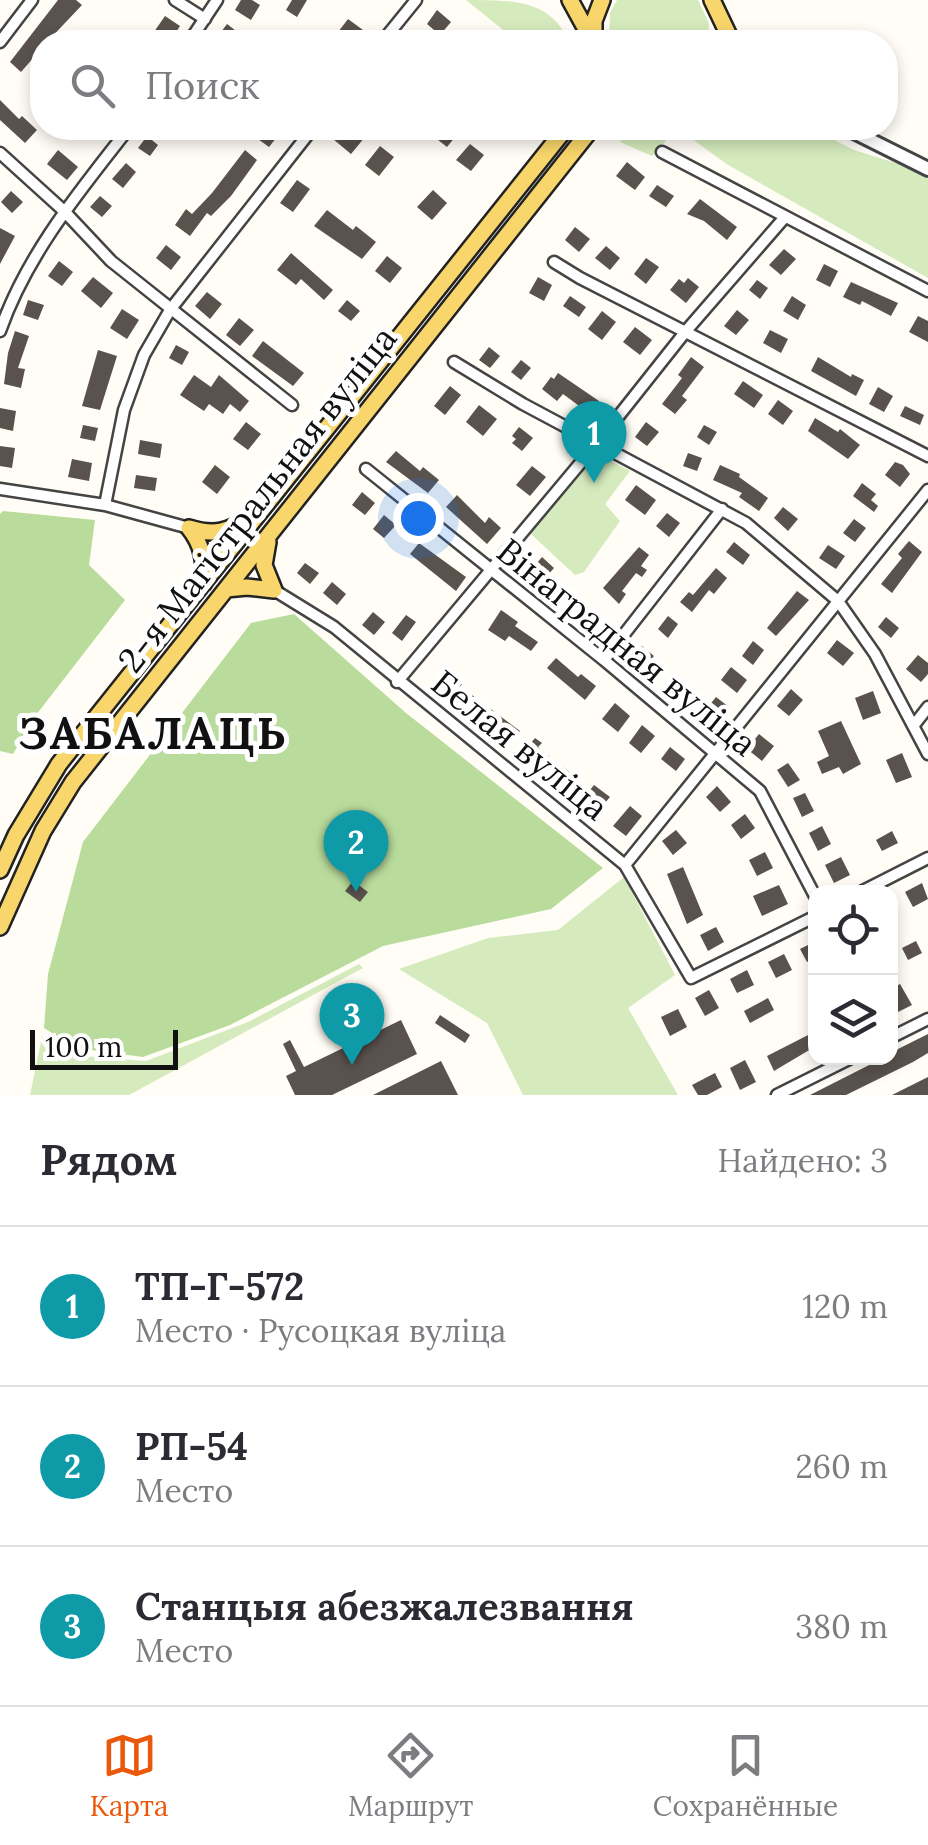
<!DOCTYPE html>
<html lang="ru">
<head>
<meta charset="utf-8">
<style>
  :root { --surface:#fff; --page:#f2f2f3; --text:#2b2b33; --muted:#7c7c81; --line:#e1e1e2; --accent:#ea580c }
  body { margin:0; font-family:Lora,serif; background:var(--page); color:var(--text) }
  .controls { position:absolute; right:30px; bottom:30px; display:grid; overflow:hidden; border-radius:20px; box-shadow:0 5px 15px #0003 }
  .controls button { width:90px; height:90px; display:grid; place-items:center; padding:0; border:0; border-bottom:2px solid var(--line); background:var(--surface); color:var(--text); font:50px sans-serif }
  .scale { position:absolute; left:30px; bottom:25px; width:148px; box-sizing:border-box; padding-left:10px; border:5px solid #111; border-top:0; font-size:28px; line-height:35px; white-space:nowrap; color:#111; -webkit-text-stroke:8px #fff; paint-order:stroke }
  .you { position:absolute; left:418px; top:518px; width:35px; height:35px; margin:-25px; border:8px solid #fff; border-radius:50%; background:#1a73e8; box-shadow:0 0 0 15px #1a73e833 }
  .badge { display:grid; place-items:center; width:65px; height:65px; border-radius:50%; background:var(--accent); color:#fff; font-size:32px; font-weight:700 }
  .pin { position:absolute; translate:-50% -82px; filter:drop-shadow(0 2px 5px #0008) }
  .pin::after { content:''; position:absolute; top:52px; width:35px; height:30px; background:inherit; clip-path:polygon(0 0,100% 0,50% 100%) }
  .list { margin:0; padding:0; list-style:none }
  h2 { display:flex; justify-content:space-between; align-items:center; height:130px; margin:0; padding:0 40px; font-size:42px }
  h2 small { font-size:32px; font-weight:400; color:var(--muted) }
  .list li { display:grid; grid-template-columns:65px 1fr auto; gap:30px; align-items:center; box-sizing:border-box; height:160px; padding:0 40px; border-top:2px solid var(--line) }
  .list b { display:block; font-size:38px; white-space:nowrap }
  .list p { margin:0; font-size:32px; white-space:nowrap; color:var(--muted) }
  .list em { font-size:32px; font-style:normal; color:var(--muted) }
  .icon { flex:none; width:55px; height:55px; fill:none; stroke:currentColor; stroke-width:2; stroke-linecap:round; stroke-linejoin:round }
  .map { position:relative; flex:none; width:928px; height:1095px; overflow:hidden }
  .search { position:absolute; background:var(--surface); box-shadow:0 5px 15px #0003; left:30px; right:30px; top:30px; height:110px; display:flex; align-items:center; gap:25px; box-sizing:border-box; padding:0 35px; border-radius:40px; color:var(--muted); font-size:38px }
  .sheet { height:610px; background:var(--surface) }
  nav { display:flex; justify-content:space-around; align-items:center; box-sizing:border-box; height:140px; border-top:2px solid var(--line); background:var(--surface); font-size:28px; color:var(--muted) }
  nav a { display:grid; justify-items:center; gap:5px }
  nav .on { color:var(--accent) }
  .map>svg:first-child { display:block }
  .green { fill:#d5ebbd }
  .forest { fill:#b9dc9c }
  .building { fill:#5a524d }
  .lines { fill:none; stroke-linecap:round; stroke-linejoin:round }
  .minor-casing { stroke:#444; stroke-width:15 }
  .tertiary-casing { stroke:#444; stroke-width:18 }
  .primary-casing { stroke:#222; stroke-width:20 }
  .minor { stroke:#fff; stroke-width:10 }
  .tertiary { stroke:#fff; stroke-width:12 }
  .primary { stroke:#f9d66b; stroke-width:15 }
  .labels { text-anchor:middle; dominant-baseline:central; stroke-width:10; stroke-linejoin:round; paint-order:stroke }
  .street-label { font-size:35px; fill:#111; stroke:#fff }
  .district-label { font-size:45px; font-weight:bold; letter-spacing:2.5px; fill:#111; stroke:#fff }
</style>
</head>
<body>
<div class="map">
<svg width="928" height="1095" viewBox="0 0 928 1095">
  <rect width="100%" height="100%" fill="#fffdf5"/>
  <path class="green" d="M466,0C515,0 551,0 569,42H518Z
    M617,0H698L709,23L708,42H609L610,13Z
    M634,128H811L854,150L899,164L928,179V278L728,165L688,136H670L652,156L620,142Z
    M600,455L630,471L605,504L620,521L584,572L575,575L530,533L594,458Z
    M624,877L675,975L628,1008L678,1095H523L487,1023L399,969L488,938L558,930Z
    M359,964L363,968L129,1095H30L42,1037L83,1056L146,1061L248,1022Z"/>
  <path class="forest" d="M3,511L95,520L89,565L125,600L33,719L13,754L0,751V514Z
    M294,614L406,713L603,868L551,909L383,946L230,1025L143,1057L76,1048L44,1028L48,974L83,842L251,623Z"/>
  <path class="building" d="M58,0H76L82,5L47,42H42V48L21,72L10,62Z
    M241,0H252L260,5L251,20L235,10Z
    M292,0H307L297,17L286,10Z
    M437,10L451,22L440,35L427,24Z
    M165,16L180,26L170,42H147Z
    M348,19L363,30L353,42H343L335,36Z
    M227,24L240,34L233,42H226L218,36Z
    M0,100L19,119L22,116L37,130L25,143L0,120Z
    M256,128H284L269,147L251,134Z
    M342,128H353L365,137L351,154L333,139Z
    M439,128H456L460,131L447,147L433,136Z
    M147,136L158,145L150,156L138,148Z
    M470,144L484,155L471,171L456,160Z
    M380,146L394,157L379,176L365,165Z
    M58,150L78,167L67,180L47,164Z
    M245,150L257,160L231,196L211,216L207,213L190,236L175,225L186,209L192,214L212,193Z
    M627,162L645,177L635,190L616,176Z
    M126,163L136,172L123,188L112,179Z
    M297,180L310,189L293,212L280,203Z
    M657,185L674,196L666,207L649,196Z
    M433,190L447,203L432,220L417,207Z
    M11,191L23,202L12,213L1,202Z
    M100,196L112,206L102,217L90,207Z
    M700,199L737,227L727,240L704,221L687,214Z
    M327,210L353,230L356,226L376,242L362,259L314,226Z
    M575,227L590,239L579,252L565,240Z
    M0,228L15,236L0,264Z
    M166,245L181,257L171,270L156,258Z
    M606,246L620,258L610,270L595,258Z
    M784,249L796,259L781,275L769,265Z
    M291,253L333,290L324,300L301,279L296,285L277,270Z
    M387,256L402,268L390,283L375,271Z
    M646,258L659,267L646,284L634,274Z
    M59,261L73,272L62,286L48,276Z
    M824,264L838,271L830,287L816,280Z
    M93,277L113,293L101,308L81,291Z
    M538,277L552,285L544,301L529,293Z
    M688,278L699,287L686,303L670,290L679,279L684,283Z
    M757,280L768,288L760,299L749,290Z
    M851,282L898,303L891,316L862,301L860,305L843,297Z
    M207,292L222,304L210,319L195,306Z
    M570,296L586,307L579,317L563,306Z
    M792,296L806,305L798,320L783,311Z
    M28,300L44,305L38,320L23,315Z
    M347,300L360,311L351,321L338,311Z
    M122,309L139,320L127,339L110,328Z
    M737,310L749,320L736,335L724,326Z
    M602,311L616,322L602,340L588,329Z
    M918,316L928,321V342L909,332Z
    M239,318L254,330L240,346L226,335Z
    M635,327L652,340L640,355L623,342Z
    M770,330L788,339L781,353L763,343Z
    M15,331L29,336L18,368L25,369L21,388L4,384L8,353Z
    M263,341L304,373L293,386L252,356Z
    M176,345L189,352L182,365L169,358Z
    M489,347L500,356L490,368L479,360Z
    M98,350L117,356L100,410L82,406Z
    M691,357L704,367L682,396L687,400L675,414L662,404L682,378L678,375Z
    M818,357L851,377L852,374L864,380L856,396L811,371Z
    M521,360L531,368L521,380L511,372Z
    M558,373L599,401L590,414L563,394L557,401L542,389L551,377L554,379Z
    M194,375L211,387L219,375L249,401L240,412L230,404L223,414L209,404L204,411L180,395Z
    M743,381L763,395L754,408L734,394Z
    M450,386L461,395L445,415L434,406Z
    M878,387L893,396L884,412L869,404Z
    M778,400L793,411L783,425L768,414Z
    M479,405L497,419L483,436L466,422Z
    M905,406L924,415L920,425L900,416Z
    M0,408L16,411L13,431L0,428Z
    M815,418L838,432L840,429L860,445L848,459L808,431Z
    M246,422L261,434L248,450L233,439Z
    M646,422L659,432L647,446L635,437Z
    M83,425L98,428L95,441L80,438Z
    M704,425L717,432L709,445L697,437Z
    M519,427L533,438L522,451L512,443L516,439L512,436Z
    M140,440L162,444L160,458L138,454Z
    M0,446L15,448L12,468L0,466Z
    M396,451L420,471L423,467L439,480L428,493L386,462Z
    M688,453L702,458L697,471L683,466Z
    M72,459L92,463L89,481L68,477Z
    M895,462L903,465L910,474L900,487L885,475Z
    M215,465L230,477L217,494L202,482Z
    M720,465L740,474L739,477L768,498L759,511L739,497L742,493L713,480Z
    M532,466L546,477L530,496L516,485Z
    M136,475L157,478L155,491L134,488Z
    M862,483L876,494L871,500L878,506L874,512L853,496Z
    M636,485L656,500L645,515L625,500Z
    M362,492L375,503L365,515L352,505Z
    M457,495L485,523L489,517L501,528L487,544L446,507Z
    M783,507L798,519L788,531L774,518Z
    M667,513L680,523L669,537L656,526Z
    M384,515L396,525L384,538L373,529Z
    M854,519L866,528L855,542L843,533Z
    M909,541L922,552L892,593L881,584L902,558L898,554Z
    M734,542L750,555L743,565L726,552Z
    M419,543L466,577L456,591L410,554Z
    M828,545L845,556L836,569L819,558Z
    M639,547L649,555L641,566L647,570L642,577L636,573L622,591L626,594L619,604L603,588Z
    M542,557L554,568L540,584L528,574Z
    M305,563L319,573L310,584L297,573Z
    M716,568L727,578L714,594L709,590L692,612L680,602L689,592L693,595Z
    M332,582L346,594L337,605L323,593Z
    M797,591L809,600L776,636L767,628Z
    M501,610L518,622L515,626L538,642L531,651L509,636L505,641L488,630Z
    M373,612L385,622L374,635L362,625Z
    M406,615L416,622L402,641L392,633Z
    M668,616L678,624L668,638L658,629Z
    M886,617L899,628L891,638L878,627Z
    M837,640L854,653L843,666L827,653Z
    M753,641L764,650L753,665L742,656Z
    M642,646L654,656L645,666L634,657Z
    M918,655L928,663V674L921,682L906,669Z
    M556,658L578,677L581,674L596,686L585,700L547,668Z
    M731,667L747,680L737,693L721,680Z
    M445,670L462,684L449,700L432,686Z
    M791,689L803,700L789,716L777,706Z
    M873,691L881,713L863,720L855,698Z
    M472,695L520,731L510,743L483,721L479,726L459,711Z
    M716,697L729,707L716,723L703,713Z
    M615,703L630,716L618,732L602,719Z
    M841,721L861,764L843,774L839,767L822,774L817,762L829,756L818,731Z
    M642,725L655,736L641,753L629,743Z
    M759,734L774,746L762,761L747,749Z
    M535,738L542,743L538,747L551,758L539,771L521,755Z
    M670,747L685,759L676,771L661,759Z
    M902,753L912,777L896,783L886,760Z
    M788,763L800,780L788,787L777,770Z
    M563,767L575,776L566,787L555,777Z
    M594,785L610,797L597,812L582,800Z
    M717,786L731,802L720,812L706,797Z
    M805,793L814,811L802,817L793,798Z
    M630,806L642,816L626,836L613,826Z
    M745,814L755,828L741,839L731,825Z
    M822,826L831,844L818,851L809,833Z
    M676,830L687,843L673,855L662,841Z
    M892,831L898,843L882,851L876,840Z
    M765,852L773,868L757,876L749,860Z
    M841,857L850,875L834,883L825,865Z
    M683,867L703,915L687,924L667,874Z
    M353,881L368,892L360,902L345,891Z
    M922,883L928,899L913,907L905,892Z
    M779,885L788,904L762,916L753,896Z
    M716,927L724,942L708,951L700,935Z
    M816,941V957L807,962L800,949Z
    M916,941L922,953L908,960L902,948Z
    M784,954L792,970L776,978L768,962Z
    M747,970L754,985L737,993L730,979Z
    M900,984L912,1005L896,1013L890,1002V989Z
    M709,990L719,1008L705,1016L695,998Z
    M768,998L774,1010L750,1023L744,1011Z
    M678,1009L687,1027L670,1036L661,1017Z
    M440,1015L470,1035L465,1043L435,1023Z
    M401,1020L417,1054L332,1095H295L286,1076L296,1071L283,1044L290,1040L304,1067Z
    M816,1031V1046L774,1071L767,1056Z
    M928,1034V1053L913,1062L846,1095H810L883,1058H890V1053Z
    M745,1060L756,1082L740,1090L730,1068Z
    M441,1061L458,1095H373Z
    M715,1073L722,1087L707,1095H698L692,1085Z
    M928,1077V1095H892Z"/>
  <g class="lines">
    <g class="minor-casing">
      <path id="minor" d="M175,0L205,19
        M0,42L32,0
        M189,42L217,0
        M382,42L416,0
        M662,152L928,291
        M0,153L64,211L111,261L292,405
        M554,262L580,278L928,456
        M0,331C27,254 79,192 129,128
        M454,362L523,404L746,523L838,601L875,654L928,754
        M366,469L604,660L760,791L816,898
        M0,489L105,505L189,528
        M105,505L124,410L144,355L170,310L313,128
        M274,590L334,627L625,865L691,978L816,916
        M604,660L722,509
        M397,682L598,442L686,331L785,217
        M914,725L928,707
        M625,865L928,490
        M861,892L928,858
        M890,1038L928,1019
        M777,1095L851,1058"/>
    </g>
    <g class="tertiary-casing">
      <path id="tertiary" d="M846,128L928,169"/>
    </g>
    <g class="primary-casing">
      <path id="primary" d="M570,0L593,42
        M712,0L732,42
        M594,40V21L602,0
        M189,528C215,536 228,532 250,517
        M189,528C203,545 205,563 204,583
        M268,542L264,565L274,590
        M226,589L247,587L274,590
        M0,870L16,835L59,764L566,128
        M0,927L43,831L73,782L592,128"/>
    </g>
    <use href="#minor" class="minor"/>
    <use href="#tertiary" class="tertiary"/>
    <use href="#primary" class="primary"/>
  </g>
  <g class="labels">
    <g class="street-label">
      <text transform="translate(257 499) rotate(-52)">2-я Магістральная вуліца</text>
      <text transform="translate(627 647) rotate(39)">Вінаградная вуліца</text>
      <text transform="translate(520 745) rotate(39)">Белая вуліца</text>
    </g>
    <g class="district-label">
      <text x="153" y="732">ЗАБАЛАЦЬ</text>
    </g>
  </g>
</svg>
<div class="controls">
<button><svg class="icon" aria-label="locate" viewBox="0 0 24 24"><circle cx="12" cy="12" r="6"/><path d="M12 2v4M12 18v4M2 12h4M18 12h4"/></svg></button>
<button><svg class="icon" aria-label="layers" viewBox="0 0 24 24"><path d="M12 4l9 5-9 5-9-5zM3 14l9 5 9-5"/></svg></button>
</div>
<div class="scale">100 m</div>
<div class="you"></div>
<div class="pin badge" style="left:594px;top:483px;background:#0f9aa8">1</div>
<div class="pin badge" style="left:356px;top:892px;background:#0f9aa8">2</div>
<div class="pin badge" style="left:352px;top:1065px;background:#0f9aa8">3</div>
<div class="search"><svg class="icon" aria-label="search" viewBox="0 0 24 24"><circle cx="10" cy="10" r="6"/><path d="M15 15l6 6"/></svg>Поиск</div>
</div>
<section class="sheet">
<h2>Рядом<small>Найдено: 3</small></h2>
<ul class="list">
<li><span class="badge" style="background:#0f9aa8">1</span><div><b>ТП-Г-572</b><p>Место · Русоцкая вуліца</p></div><em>120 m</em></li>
<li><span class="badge" style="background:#0f9aa8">2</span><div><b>РП-54</b><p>Место</p></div><em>260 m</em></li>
<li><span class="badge" style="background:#0f9aa8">3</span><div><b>Станцыя абезжалезвання</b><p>Место</p></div><em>380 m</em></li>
</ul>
</section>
<nav>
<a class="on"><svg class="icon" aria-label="map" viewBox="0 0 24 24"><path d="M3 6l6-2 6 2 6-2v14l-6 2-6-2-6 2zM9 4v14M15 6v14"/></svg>Карта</a>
<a><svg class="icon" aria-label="directions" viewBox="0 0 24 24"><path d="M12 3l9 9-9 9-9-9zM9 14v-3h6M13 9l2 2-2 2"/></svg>Маршрут</a>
<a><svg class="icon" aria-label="saved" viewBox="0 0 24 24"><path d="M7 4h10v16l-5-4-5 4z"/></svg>Сохранённые</a>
</nav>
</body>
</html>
